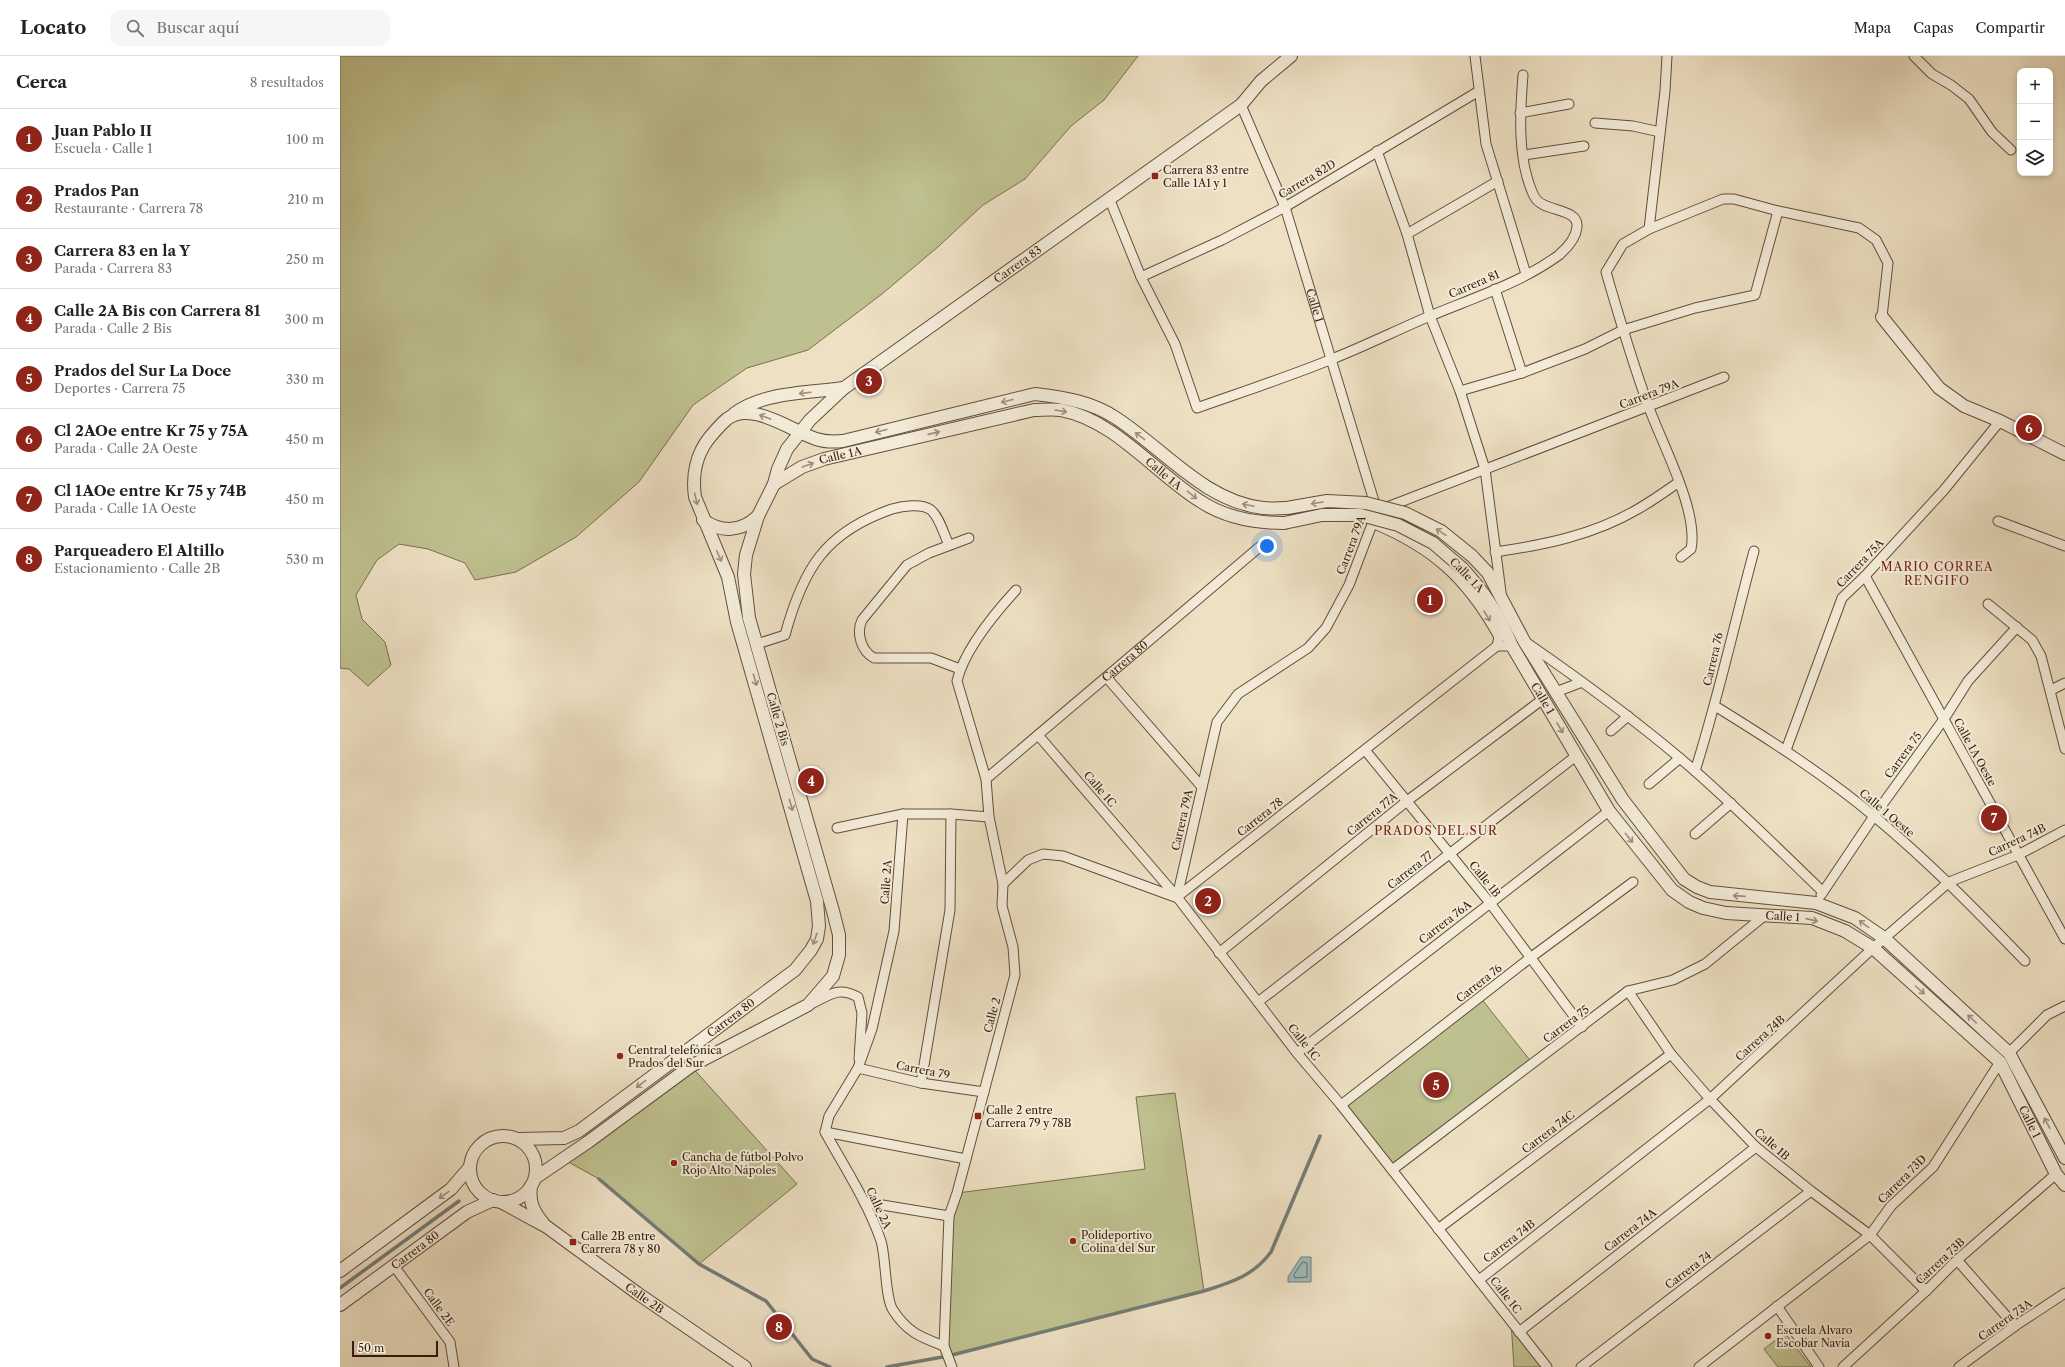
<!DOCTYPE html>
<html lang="es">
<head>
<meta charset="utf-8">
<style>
  :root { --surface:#fff; --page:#f6f6f6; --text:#222; --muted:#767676; --line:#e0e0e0; --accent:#8f2418 }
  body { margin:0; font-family:"Libre Caslon Text",serif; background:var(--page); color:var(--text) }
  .controls { position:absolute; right:12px; top:12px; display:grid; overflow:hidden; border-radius:8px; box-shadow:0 2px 6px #0003 }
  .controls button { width:36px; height:36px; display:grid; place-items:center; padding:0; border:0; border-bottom:1px solid var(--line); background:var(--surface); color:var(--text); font:20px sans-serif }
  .scale { position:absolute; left:12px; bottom:10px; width:86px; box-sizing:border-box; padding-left:4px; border:2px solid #361e0e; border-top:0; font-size:11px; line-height:14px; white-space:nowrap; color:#361e0e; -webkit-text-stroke:3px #f3ebd8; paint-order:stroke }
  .you { position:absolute; left:927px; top:490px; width:14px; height:14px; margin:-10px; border:3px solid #fff; border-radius:50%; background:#1a73e8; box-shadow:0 0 0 6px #1a73e833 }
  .badge { display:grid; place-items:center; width:26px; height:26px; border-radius:50%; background:var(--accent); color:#fff; font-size:13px; font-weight:700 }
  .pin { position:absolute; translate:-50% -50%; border:2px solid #fff; box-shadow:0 1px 4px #0006 }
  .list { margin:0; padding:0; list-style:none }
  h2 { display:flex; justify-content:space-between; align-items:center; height:52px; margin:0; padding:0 16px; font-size:17px }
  h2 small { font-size:13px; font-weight:400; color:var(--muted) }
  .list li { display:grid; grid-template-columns:26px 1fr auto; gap:12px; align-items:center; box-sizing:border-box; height:60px; padding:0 16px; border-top:1px solid var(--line) }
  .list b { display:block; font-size:15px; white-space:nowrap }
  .list p { margin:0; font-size:13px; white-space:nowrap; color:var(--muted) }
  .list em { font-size:13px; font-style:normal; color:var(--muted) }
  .icon { flex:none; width:22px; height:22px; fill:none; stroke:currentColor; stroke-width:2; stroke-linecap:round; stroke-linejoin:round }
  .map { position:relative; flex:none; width:1725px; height:1311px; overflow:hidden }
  header { display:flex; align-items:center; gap:24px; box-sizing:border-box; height:56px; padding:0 20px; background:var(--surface); border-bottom:1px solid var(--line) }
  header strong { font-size:19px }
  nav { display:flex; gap:22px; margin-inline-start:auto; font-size:14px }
  .search { width:280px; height:36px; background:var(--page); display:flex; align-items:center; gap:10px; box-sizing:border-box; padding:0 14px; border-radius:12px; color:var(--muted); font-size:15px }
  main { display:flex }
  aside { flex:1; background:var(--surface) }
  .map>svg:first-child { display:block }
  .green { fill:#bfc08f; stroke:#7a6f4e }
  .water { fill:#9dbbbd; stroke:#747c77 }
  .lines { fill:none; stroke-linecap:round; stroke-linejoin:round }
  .shore { stroke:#6a6c66; stroke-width:1 }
  .stream { stroke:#747c77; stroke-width:3.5 }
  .minor-casing { stroke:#644e3b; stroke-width:11 }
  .tertiary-casing { stroke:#644e3b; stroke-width:14 }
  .minor { stroke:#f3ebd8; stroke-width:9 }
  .tertiary { stroke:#f3ebd8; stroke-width:12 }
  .tertiary-bridge-casing { stroke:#644e3b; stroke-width:14; stroke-linecap:butt }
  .tertiary-bridge { stroke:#f3ebd8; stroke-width:12 }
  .oneway { stroke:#9e8f7d }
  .poi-dot { fill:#8f2418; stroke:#f3ebd8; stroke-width:1.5 }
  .labels { text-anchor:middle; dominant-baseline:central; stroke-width:4; stroke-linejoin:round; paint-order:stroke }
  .poi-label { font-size:11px; fill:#361e0e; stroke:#f3ebd8; text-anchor:start }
  .street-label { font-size:11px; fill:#361e0e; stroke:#f3ebd8 }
  .neighbourhood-label { font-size:12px; letter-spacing:1px; fill:#7a1f14; stroke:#f3ebd8 }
</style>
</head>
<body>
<header>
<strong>Locato</strong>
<div class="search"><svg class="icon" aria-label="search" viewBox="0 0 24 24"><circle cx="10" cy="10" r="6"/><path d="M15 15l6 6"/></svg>Buscar aquí</div>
<nav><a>Mapa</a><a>Capas</a><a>Compartir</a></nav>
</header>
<main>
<aside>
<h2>Cerca<small>8 resultados</small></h2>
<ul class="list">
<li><span class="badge">1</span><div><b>Juan Pablo II</b><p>Escuela · Calle 1</p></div><em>100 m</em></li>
<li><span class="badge">2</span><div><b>Prados Pan</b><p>Restaurante · Carrera 78</p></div><em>210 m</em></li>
<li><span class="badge">3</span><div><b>Carrera 83 en la Y</b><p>Parada · Carrera 83</p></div><em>250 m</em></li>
<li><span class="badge">4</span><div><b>Calle 2A Bis con Carrera 81</b><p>Parada · Calle 2 Bis</p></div><em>300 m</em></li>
<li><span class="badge">5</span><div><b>Prados del Sur La Doce</b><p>Deportes · Carrera 75</p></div><em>330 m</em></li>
<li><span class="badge">6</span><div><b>Cl 2AOe entre Kr 75 y 75A</b><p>Parada · Calle 2A Oeste</p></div><em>450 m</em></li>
<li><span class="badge">7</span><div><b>Cl 1AOe entre Kr 75 y 74B</b><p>Parada · Calle 1A Oeste</p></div><em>450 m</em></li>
<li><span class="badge">8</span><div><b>Parqueadero El Altillo</b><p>Estacionamiento · Calle 2B</p></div><em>530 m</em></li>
</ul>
</aside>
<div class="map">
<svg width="1725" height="1311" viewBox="0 0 1725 1311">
  <rect width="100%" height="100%" fill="#ede0c3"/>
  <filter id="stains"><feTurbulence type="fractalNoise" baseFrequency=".005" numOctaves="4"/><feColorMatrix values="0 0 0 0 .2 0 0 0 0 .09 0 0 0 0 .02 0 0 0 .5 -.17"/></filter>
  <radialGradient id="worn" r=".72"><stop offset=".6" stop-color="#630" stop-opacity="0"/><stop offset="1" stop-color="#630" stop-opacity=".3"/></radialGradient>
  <path class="green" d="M0,0H798L764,44L731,70L685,123L643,149L599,190L542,238L468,294L407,312L353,349L299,426L236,481L176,516L135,524L125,507L88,493L59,488L37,504L16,539L22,563L45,586L51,609L28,630L9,613L0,612Z
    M1140,941L1193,1008L1052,1114L1001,1049Z
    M351,1010L457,1128L359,1208L259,1123L223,1103Z
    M835,1037L864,1235L608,1300L609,1160L617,1137L805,1113L796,1041Z
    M1171,1266L1207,1311H1174Z
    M1445,1277L1471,1311H1438L1424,1293Z"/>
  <path class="water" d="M961,1201H971V1226H948V1221Z"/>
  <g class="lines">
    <path class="shore" d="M963,1206L967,1207V1221L955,1222L954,1219Z"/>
    <path class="stream" d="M259,1123L359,1208L426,1245L472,1303L490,1311
      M0,1232L119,1145
      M547,1311L608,1300L864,1235C892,1226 913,1220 931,1196L980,1080"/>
    <g class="minor-casing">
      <g id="minor">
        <path d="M1135,0L1146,88L1186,218"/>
        <path d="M1574,0L1592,18L1611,29L1629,43L1652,76L1671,94"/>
        <path id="s1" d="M901,49L945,151L1037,455"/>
        <path d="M1180,57L1229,48"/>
        <path d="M1255,67L1293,70L1320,76"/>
        <path d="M1037,95L1067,178L1090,260L1120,335L1145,413L1161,536"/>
        <path d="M1184,99L1244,90"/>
        <path d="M769,142L801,221L835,288L857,352C902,336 948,321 992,303C1025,290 1057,274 1090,260C1133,242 1181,227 1219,199C1227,192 1236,182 1237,171C1239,151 1202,157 1194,140C1177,105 1180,56 1183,19"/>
        <path d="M1309,173L1325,35L1327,0"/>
        <path d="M1067,178L1158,125"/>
        <path d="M801,221L882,184L945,151L1139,35"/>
        <path d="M1155,233L1182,317"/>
        <path d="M1120,335L1182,317L1245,293L1283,274L1355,252L1415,239L1438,155"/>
        <path d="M1658,465L1725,490"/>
        <path d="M1032,467C1093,492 1127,523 1159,581L1157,590"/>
        <path d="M1155,496C1204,489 1254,479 1298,453C1312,445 1326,435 1339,426"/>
        <path d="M1341,501L1351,493C1359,455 1321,386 1308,349C1292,305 1279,261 1266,216L1283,188L1309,173L1383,143H1394L1438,155L1519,172L1536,184L1548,207L1542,261"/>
        <path d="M1525,520L1725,883"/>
        <path d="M1648,548L1692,584L1701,600L1725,693"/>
        <path d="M1187,587C1245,627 1302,669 1355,715C1399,754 1441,795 1483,836"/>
        <path d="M417,588L445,579C463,513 485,476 552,453C562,450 582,447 591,454C600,462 604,479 609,489"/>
        <path d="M620,613L591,602H534C521,595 516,577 522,564L567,509L589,497L629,482"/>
        <path d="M767,622L862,731"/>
        <path d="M1711,634L1725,627"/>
        <path d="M1216,636L1242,626"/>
        <path d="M1375,650C1430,684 1485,719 1535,761C1588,805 1637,855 1685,905"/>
        <path d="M1271,675L1288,660"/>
        <path d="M698,679L837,841L957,997L1001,1049L1207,1311"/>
        <path d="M1025,694L1150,847L1242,971"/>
        <path d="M1446,694L1502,542L1525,520L1604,434L1660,365"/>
        <path d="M1355,715C1378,643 1394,569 1414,495"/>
        <path id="s2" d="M646,723L923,488"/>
        <path d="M1309,728L1340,702"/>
        <path d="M563,758L554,875L532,973L518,1012L489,1060L485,1076C505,1112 528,1147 541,1185C546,1201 545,1243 553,1254C567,1276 580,1281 604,1290"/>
        <path d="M497,772L563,758H611L649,761"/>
        <path d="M1355,778L1391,747"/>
        <path d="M663,828L688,804L703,798L723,800L835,841"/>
        <path d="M1481,839L1534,760L1604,663L1628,625L1677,571"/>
        <path d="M837,841L877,666L898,638L968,592L986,572L1009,529L1037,455L1384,321"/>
        <path d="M837,841L1157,590H1172"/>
        <path d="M879,897L1067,745L1203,643"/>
        <path d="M1288,935L1331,998L1370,1043L1416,1091L1471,1135L1530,1179L1586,1235"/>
        <path d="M918,946L1236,700"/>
        <path d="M471,948C490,939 498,930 518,941L522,957L519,1003"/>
        <path d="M957,997L1269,755"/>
        <path d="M1669,997L1707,959L1725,950"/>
        <path d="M518,1012L581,1027L644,1036"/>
        <path d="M581,1027L610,854L611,758"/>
        <path d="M1001,1049L1190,902L1293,826"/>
        <path d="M485,1076L626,1103"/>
        <path d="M1052,1114L1288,935L1333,924L1365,908L1424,860"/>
        <path d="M524,1146L609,1160"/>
        <path d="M1098,1173L1331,998"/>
        <path d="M1617,1204L1675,1270"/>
        <path d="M54,1210L110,1286L114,1311"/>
        <path d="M1139,1224L1370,1043L1533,892L1609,826L1678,799L1725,774"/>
        <path d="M1437,1250L1479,1311"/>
        <path d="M1179,1276L1416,1091"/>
        <path d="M612,1311L604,1290L609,1160L617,1137L675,919L673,891L662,850L663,828L649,761L646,723L617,625C624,595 655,557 676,534"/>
        <path d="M1241,1311L1471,1135"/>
        <path d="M1359,1311L1530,1179L1551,1150L1593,1111L1660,1006"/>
        <path d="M1503,1311L1586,1235L1617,1204L1716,1118"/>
        <path d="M1619,1311L1675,1270L1725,1237"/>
      </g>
    </g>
    <g class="tertiary-casing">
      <g id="tertiary">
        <path d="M1542,261L1599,332L1624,350L1660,365L1725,398"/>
        <path d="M394,358C421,336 470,337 504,332"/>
        <path id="s3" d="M434,428L462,411L484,403L694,354C702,354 712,353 721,354C775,364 815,417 860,445C884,461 915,467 944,467"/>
        <path d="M363,464C382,477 401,476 418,460"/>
        <path d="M1132,500L1148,517L1184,585L1283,744L1344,823L1357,831L1370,836L1476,847L1515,862L1544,882L1669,997L1725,1102"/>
        <path id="s4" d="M1122,512C1146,538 1158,557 1172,590L1269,755L1332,834L1349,846L1363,852L1386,857L1472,862L1505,875L1533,892L1660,1006L1716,1118L1725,1129"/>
        <circle cx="163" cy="1113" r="33"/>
        <path id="s5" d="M178,1083L224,1082L239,1075L455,914L471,894L477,883L479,870L477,845L397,566L388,521L355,441C352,420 356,398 370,381C375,375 381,368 387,363C411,344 452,375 476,383C485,386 493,386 503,385L695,338C723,341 752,346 776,362C824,393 864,445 923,452C931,453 939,452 947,452"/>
        <path id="s6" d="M195,1122L248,1086L351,1010L468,949L493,920L499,899V879L493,855L409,562L404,518L406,499L418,460L434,428L438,413L447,393L470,364L504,332L901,49L921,25L951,0"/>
        <path d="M191,1130C189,1146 193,1155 203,1167"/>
        <path id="s7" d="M161,1146L207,1171L297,1237L405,1311"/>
        <path d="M0,1215L111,1133L130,1111"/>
        <path id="s8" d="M0,1249L127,1156L153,1144"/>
      </g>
    </g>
    <use href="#minor" class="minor"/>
    <use href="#tertiary" class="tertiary"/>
    <g class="tertiary-bridge-casing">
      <path id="tertiary-bridge" d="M947,452L987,445L1026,447L1065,457L1101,475L1132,500
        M944,467L982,459H1021L1058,469L1093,487L1122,512"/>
    </g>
    <use href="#tertiary-bridge" class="tertiary-bridge"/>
  </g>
  <defs><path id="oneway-shaft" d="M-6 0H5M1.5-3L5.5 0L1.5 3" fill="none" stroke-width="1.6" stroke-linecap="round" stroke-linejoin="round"/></defs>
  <g class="oneway">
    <use href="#oneway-shaft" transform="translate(465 337) rotate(173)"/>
    <use href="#oneway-shaft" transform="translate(667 345) rotate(166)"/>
    <use href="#oneway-shaft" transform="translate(721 355) rotate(10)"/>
    <use href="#oneway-shaft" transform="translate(425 361) rotate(-160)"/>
    <use href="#oneway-shaft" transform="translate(541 375) rotate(166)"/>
    <use href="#oneway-shaft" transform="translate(594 377) rotate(-13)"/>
    <use href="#oneway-shaft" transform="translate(800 380) rotate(-143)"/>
    <use href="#oneway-shaft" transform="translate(468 409) rotate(-20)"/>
    <use href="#oneway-shaft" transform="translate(852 439) rotate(39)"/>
    <use href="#oneway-shaft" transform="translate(356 443) rotate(76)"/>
    <use href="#oneway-shaft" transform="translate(977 447) rotate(171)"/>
    <use href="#oneway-shaft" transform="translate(908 449) rotate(-168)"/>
    <use href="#oneway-shaft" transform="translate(1101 476) rotate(-146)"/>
    <use href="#oneway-shaft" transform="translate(379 500) rotate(66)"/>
    <use href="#oneway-shaft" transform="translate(1147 560) rotate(59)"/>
    <use href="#oneway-shaft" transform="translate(415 624) rotate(74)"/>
    <use href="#oneway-shaft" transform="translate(1220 672) rotate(60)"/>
    <use href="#oneway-shaft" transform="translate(451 749) rotate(74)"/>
    <use href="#oneway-shaft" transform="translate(1289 782) rotate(52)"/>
    <use href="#oneway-shaft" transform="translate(1399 840) rotate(-176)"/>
    <use href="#oneway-shaft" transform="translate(1472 864) rotate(13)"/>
    <use href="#oneway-shaft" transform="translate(1524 868) rotate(-144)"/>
    <use href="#oneway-shaft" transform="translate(475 883) rotate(109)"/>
    <use href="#oneway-shaft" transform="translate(1580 934) rotate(42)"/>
    <use href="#oneway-shaft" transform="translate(1632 963) rotate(-138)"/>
    <use href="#oneway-shaft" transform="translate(301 1028) rotate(143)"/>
    <use href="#oneway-shaft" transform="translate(1707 1067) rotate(-118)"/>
    <use href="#oneway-shaft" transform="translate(104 1139) rotate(144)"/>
  </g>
  <g class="poi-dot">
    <rect x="811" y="116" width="8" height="8" rx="2"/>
    <circle cx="280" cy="1000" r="4"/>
    <rect x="634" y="1056" width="8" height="8" rx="2"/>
    <circle cx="334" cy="1107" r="4"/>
    <circle cx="733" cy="1185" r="4"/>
    <rect x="229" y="1182" width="8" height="8" rx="2"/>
    <circle cx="1428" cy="1280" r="4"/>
  </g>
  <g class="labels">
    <g class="poi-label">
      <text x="823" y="114">Carrera 83 entre<tspan x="823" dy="13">Calle 1A1 y 1</tspan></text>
      <text x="288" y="994">Central telefónica<tspan x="288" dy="13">Prados del Sur</tspan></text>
      <text x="646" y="1054">Calle 2 entre<tspan x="646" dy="13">Carrera 79 y 78B</tspan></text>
      <text x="342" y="1101">Cancha de fútbol Polvo<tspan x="342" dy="13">Rojo Alto Nápoles</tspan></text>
      <text x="741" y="1179">Polideportivo<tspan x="741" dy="13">Colina del Sur</tspan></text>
      <text x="241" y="1180">Calle 2B entre<tspan x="241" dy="13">Carrera 78 y 80</tspan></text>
      <text x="1436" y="1274">Escuela Alvaro<tspan x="1436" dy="13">Escobar Navia</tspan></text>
    </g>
    <g class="street-label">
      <text transform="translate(967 123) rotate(-31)">Carrera 82D</text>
      <text stroke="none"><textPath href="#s6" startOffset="1208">Carrera 83</textPath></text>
      <text transform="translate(1134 228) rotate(-23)">Carrera 81</text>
      <text stroke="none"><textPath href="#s1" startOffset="214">Calle 1</textPath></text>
      <text transform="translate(1309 338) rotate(-21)">Carrera 79A</text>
      <text stroke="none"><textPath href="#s3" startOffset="73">Calle 1A</textPath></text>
      <text stroke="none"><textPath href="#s3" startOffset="421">Calle 1A</textPath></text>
      <text transform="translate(1011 489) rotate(-69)">Carrera 79A</text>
      <text transform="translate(1520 507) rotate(-46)">Carrera 75A</text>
      <text transform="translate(1127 519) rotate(46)">Calle 1A</text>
      <text transform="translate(1373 603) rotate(-77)">Carrera 76</text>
      <text stroke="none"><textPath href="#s2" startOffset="182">Carrera 80</textPath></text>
      <text stroke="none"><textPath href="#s4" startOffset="154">Calle 1</textPath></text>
      <text transform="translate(438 663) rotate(74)">Calle 2 Bis</text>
      <text transform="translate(1635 696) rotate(61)">Calle 1A Oeste</text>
      <text transform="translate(1563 699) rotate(-54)">Carrera 75</text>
      <text transform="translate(760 733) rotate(49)">Calle 1C</text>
      <text transform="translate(1547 757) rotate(40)">Calle 1 Oeste</text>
      <text transform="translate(1032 758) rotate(-39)">Carrera 77A</text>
      <text transform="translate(920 761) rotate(-38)">Carrera 78</text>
      <text transform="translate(842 764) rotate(-77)">Carrera 79A</text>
      <text transform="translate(1677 784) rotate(-25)">Carrera 74B</text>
      <text transform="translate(1070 814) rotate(-38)">Carrera 77</text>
      <text transform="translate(1145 823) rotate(51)">Calle 1B</text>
      <text transform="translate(546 826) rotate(-86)">Calle 2A</text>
      <text stroke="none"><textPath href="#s4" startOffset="502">Calle 1</textPath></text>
      <text transform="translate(1105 866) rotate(-38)">Carrera 76A</text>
      <text transform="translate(1139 927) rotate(-38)">Carrera 76</text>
      <text transform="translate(652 959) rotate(-75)">Calle 2</text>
      <text stroke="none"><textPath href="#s5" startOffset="252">Carrera 80</textPath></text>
      <text transform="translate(1226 968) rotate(-37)">Carrera 75</text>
      <text transform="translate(1420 982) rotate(-42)">Carrera 74B</text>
      <text transform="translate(964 986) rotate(51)">Calle 1C</text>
      <text transform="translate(583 1014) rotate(11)">Carrera 79</text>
      <text stroke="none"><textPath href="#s4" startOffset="837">Calle 1</textPath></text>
      <text transform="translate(1208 1076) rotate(-37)">Carrera 74C</text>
      <text transform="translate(1432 1088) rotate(41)">Calle 1B</text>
      <text transform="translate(1562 1123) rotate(-45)">Carrera 73D</text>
      <text transform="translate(539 1152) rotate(65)">Calle 2A</text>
      <text transform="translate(1290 1174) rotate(-38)">Carrera 74A</text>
      <text transform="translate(1169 1185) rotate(-38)">Carrera 74B</text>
      <text stroke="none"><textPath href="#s8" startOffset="93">Carrera 80</textPath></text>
      <text transform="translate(1600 1205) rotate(-43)">Carrera 73B</text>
      <text transform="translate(1348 1214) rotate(-37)">Carrera 74</text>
      <text transform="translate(1166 1239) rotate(52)">Calle 1C</text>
      <text stroke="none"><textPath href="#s7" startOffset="173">Calle 2B</textPath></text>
      <text transform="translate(99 1251) rotate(54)">Calle 2E</text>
      <text transform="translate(1665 1264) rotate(-35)">Carrera 73A</text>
    </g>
    <g class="neighbourhood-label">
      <text x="1597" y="510">MARIO CORREA<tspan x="1597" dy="14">RENGIFO</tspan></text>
      <text x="1096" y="774">PRADOS DEL SUR</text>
    </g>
  </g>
  <rect width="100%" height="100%" filter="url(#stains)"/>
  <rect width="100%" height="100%" fill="url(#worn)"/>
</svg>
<div class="controls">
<button>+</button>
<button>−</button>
<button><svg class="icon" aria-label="layers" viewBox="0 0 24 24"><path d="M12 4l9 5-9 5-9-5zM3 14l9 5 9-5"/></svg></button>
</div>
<div class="scale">50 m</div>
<div class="you"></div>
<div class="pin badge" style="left:1090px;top:544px">1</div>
<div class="pin badge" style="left:868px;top:845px">2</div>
<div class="pin badge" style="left:529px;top:325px">3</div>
<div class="pin badge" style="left:471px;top:725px">4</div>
<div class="pin badge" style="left:1096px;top:1029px">5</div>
<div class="pin badge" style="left:1689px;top:372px">6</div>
<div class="pin badge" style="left:1654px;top:762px">7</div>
<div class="pin badge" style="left:439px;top:1271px">8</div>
</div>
</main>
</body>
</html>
